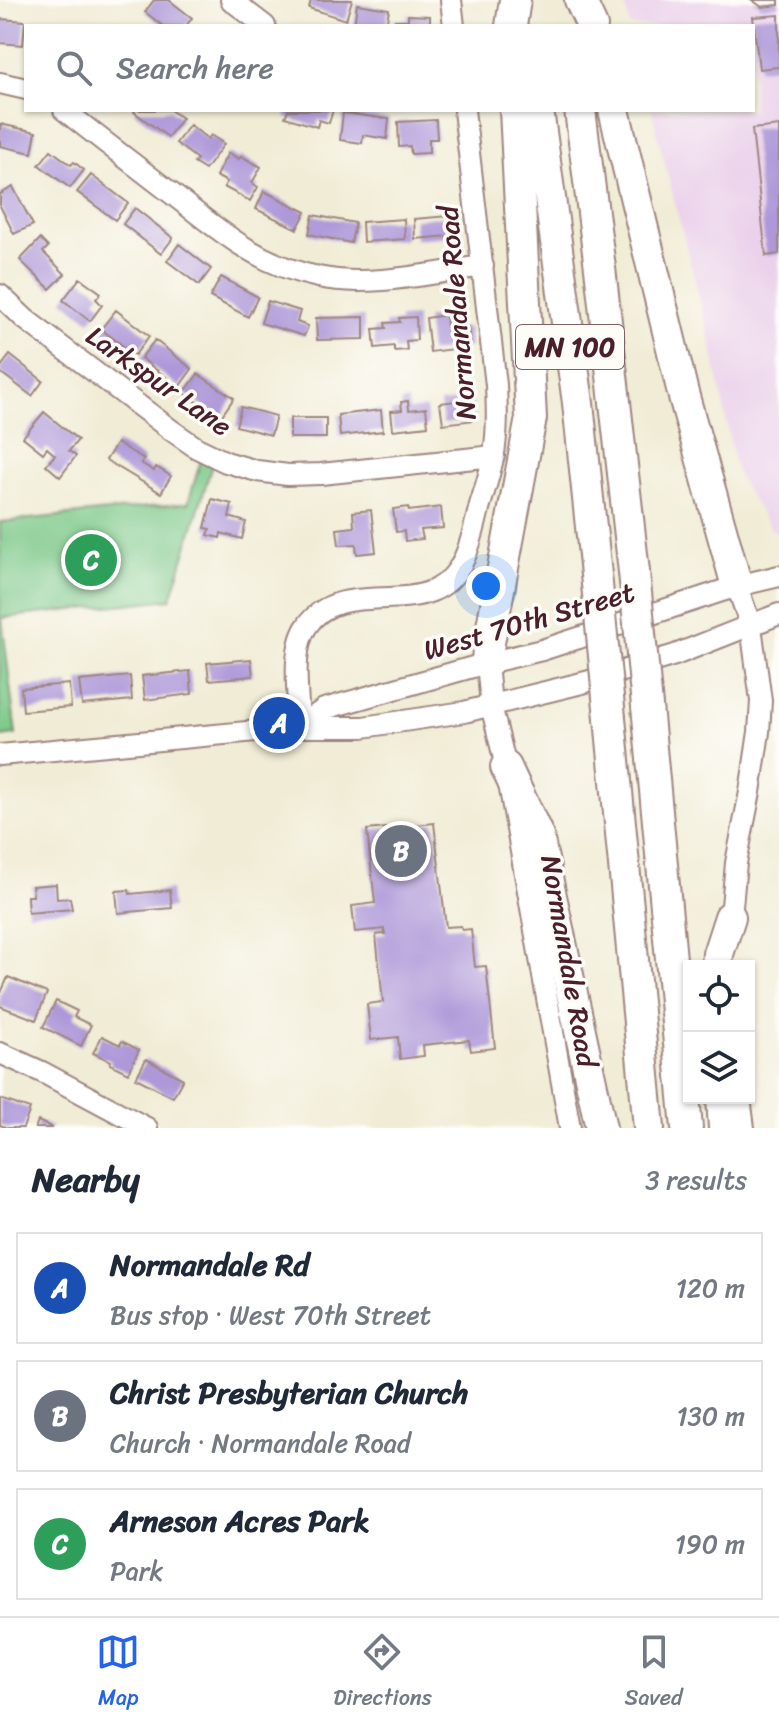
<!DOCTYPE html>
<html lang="en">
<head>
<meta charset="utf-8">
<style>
  :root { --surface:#fff; --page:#f6f6f7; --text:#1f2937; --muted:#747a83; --line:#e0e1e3; --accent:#2563eb }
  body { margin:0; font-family:Sriracha,sans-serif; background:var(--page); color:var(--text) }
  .controls { position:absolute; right:24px; bottom:24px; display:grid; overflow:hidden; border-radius:0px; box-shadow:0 2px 6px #0004 }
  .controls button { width:72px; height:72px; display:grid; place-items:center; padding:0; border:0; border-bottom:2px solid var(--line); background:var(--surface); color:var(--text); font:40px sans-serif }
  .you { position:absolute; left:486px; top:586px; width:28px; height:28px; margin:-20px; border:6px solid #fff; border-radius:50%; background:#1a73e8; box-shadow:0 0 0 12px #1a73e833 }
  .badge { display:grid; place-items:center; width:52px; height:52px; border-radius:50%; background:var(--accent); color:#fff; font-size:26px; font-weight:700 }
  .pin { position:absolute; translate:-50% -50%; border:4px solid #fff; box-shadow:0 2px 8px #0006 }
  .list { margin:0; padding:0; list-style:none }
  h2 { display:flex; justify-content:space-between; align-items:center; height:104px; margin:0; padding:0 32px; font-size:34px }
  h2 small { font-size:26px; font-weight:400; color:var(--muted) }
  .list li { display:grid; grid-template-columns:52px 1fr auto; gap:24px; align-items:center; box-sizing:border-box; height:112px; margin:0 16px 16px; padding:0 16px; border:2px solid var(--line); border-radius:0px }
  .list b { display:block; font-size:30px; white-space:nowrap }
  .list p { margin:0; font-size:26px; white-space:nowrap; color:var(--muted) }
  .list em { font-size:26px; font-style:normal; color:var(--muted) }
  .icon { flex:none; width:44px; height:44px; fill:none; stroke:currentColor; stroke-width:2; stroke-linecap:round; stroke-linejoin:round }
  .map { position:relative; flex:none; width:779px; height:1128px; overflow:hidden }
  .search { position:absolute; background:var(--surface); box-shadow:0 2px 6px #0004; left:24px; right:24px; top:24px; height:88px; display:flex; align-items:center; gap:20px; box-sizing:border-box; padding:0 28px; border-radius:0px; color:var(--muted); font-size:30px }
  .sheet { height:488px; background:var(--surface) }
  nav { display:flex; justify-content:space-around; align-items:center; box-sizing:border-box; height:112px; border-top:2px solid var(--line); background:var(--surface); font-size:22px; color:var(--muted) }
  nav a { display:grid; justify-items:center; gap:4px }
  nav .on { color:var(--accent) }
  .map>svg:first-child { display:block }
  .built { fill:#ebd1eb }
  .green { fill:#79c787; stroke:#627359; stroke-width:2 }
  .building { fill:#ae98d9 }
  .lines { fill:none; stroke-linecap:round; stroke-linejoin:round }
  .minor-casing { stroke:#9e8680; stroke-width:24 }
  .highway-casing { stroke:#9e8680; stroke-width:34 }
  .minor { stroke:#fff; stroke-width:20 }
  .highway { stroke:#fff; stroke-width:30 }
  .highway-bridge-casing { stroke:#9e8680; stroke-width:34; stroke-linecap:butt }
  .highway-bridge { stroke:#fff; stroke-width:30 }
  .labels { text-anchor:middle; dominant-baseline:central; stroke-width:7; stroke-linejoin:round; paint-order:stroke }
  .shield { fill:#fdfcf7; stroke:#806168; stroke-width:2 }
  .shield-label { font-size:26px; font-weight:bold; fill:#4a1f2b }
  .street-label { font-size:28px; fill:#4a1f2b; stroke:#fdfcf7 }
</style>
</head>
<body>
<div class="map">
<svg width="779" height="1128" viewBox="0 0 779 1128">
  <rect width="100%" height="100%" fill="#fdfcf7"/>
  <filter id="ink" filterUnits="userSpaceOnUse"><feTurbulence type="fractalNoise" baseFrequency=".0125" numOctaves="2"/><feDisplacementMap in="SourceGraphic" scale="16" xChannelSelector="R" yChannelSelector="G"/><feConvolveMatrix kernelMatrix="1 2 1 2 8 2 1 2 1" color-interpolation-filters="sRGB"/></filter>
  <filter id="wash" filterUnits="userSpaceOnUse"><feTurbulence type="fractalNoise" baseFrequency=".006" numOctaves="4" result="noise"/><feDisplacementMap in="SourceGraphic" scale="32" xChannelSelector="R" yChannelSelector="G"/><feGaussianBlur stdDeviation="1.8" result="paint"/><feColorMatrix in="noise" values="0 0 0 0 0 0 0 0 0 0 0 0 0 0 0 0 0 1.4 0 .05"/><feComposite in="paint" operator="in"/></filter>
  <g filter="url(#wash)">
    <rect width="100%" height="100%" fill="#f1ecd5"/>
    <path class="built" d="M624,0H779V532L771,529L737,475L711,343L651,110H753V26H630Z"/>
    <path class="green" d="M201,460L212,465L171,599L2,618L16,735L0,737V522L188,503Z"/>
    <g id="blocks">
      <path class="building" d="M154,0H169L192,18L186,26H163L145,12Z
        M311,0H352L346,20L309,8Z
        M752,0H779V5L762,7Z
        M357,4L389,9L386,26H354Z
        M408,15L430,16V26H395V20H408Z
        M779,15V67L759,69L753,17Z
        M0,19L25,21L23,45L0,43Z
        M135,110H170L182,118L168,137L134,112Z
        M288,110H333L329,123L319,120L317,127L285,117Z
        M343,113L389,119L387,139L363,135L362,143L340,140Z
        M436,120L437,139H429V153L411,154L410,146L399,147L398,122Z
        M0,124L36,132L32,153L0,146Z
        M190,125L208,139L211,135L224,144L205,170L194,163L197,159L176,143Z
        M779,126V254L766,256L752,129Z
        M51,150L71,165L74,162L84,170L70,188L39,165Z
        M228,153L239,159L241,156L261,167L252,183L258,187L250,201L224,187L227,182L216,176Z
        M91,175L128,203L115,220L77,192Z
        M13,187L33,225L14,234L0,206V194Z
        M264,191L306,212L297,229L256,209Z
        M135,208L173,238L161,254L123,224Z
        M313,215L355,223L351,243L309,234Z
        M449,216L450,236L415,239L414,219Z
        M404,219L405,239L363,242L362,222Z
        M40,239L48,247L43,252L65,274L50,289L20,260Z
        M179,244L211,269L199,285L167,261Z
        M221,277L258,297L248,317L210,297Z
        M80,278L101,293L96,299L102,305L90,321L63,300Z
        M268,301L300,311L297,322L308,326L304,336L261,323Z
        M116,310L149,336L135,355L101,329Z
        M446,315L447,330L468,327L470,347L430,352L426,318Z
        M364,317V339L317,340L316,318Z
        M416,317L417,340L406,341L407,350L394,351V346L375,348L373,329L386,328L385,323L400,322L399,318Z
        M155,340L192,369L179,387L141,358Z
        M10,355L43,381L32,396L0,372V368Z
        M198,374L234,398L220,418L184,393Z
        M472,399L475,420L443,424L440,403Z
        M408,401L409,410L426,408L428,426L393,430L391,411L402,410L401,402Z
        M241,407L276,416L271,435L236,426Z
        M381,410L383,431L340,436L338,415Z
        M44,412L78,440L69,451L76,456L60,477L46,465L55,455L47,448L43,453L23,437Z
        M290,418H326V438H290Z
        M117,443L144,459L141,463L154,471L156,467L171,476L161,493L106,460Z
        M212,499L232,504L229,517L246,522L242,539L221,533L220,538L208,535L210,529L205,528Z
        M408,507L409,511L441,507L443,528L421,530L423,539L405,541L404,531L396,532L393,509Z
        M371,510L376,552L357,554L356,544L339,545L337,529L354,527L353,512Z
        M251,659L253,676L209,680L207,663Z
        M190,671L192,694L145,700L142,676Z
        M130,676L132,700L82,705L79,681Z
        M69,684L71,707L23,711L21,688Z
        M434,823L446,927L461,926L462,930L471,929L475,967L486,966L495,1048L471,1051L469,1040L423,1045L424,1056L400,1059L398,1037L371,1040L367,1004L383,1002L376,935L385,934L384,929L355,932L352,906L375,903L367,830Z
        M56,884L57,899L70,898L72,909L28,913L27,896H33L32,886Z
        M129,890L130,894L170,890L172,908L118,913L116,891Z
        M8,977L47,993L36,1020L0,1006V995Z
        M56,1001L77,1011L74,1017L91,1025L81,1046L43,1027Z
        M102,1036L120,1045L122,1041L139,1050L128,1073L110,1064L111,1061L93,1053Z
        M146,1059L183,1079L173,1097L136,1078Z
        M0,1099L30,1109L23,1128H7L0,1125Z
        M38,1121L53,1128H35Z"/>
    </g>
  </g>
  <g filter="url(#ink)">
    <use href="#blocks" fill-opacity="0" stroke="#9e8680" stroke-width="2"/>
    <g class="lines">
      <g class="minor-casing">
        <path id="minor" d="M231,0L265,26
          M451,0L454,26
          M0,83L26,89
          M64,110C99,138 135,165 171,193C217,229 258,265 318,277C369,288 431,273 483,266
          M0,295L25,319L171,430L197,448L226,462L257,471L288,475L321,474L494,456
          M487,663L491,705L506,767L570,1128
          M299,727C299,698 290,650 307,626C334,585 392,607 432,591C466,578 472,536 480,505C485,489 490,473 493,458C498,434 497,409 496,385L464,110
          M299,727L324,709L487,663L542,650L737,586L779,576
          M0,755L299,727H363L464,712L586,682L675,655L779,614
          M730,928L736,863L750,792L759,732L761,701L751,626L737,586
          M0,1053L42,1072L147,1128
          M740,1098L744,1128"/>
      </g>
      <g class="highway-casing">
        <path id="highway" d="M580,0L592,26
          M511,26L515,0
          M538,110L578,403L597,584
          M580,110L600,268L634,572
          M614,110L683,393L737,586
          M487,663L488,648L531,418L515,110
          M647,706L687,1128
          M610,718L649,1128
          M506,767L538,836L601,1128
          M717,966L718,954L730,917
          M722,1098L724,1128"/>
      </g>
      <use href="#minor" class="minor"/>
      <use href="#highway" class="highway"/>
      <g class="highway-bridge-casing">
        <path id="highway-bridge" d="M634,572L647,706
          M597,584L610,718"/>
      </g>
      <use href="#highway-bridge" class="highway-bridge"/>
    </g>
  </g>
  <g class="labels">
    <rect class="shield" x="516" y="325" width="108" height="44" rx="6"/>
    <g class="shield-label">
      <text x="570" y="347">MN 100</text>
    </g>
    <g class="street-label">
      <text transform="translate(457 313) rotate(-95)">Normandale Road</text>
      <text transform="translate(159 381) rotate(35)">Larkspur Lane</text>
      <text transform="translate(529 621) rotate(-16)">West 70th Street</text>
      <text transform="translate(569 961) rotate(80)">Normandale Road</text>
    </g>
  </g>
</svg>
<div class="controls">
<button><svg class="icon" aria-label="locate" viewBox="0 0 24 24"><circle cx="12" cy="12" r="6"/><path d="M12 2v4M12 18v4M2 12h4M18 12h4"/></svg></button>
<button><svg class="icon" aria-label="layers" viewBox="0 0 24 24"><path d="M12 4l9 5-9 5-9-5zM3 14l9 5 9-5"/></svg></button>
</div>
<div class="you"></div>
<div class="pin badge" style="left:279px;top:723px;background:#1a4fb4">A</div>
<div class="pin badge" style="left:401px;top:851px;background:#6b7280">B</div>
<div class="pin badge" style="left:91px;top:560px;background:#2e9e5b">C</div>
<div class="search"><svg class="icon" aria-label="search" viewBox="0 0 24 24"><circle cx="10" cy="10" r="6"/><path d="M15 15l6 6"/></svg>Search here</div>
</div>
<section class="sheet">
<h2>Nearby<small>3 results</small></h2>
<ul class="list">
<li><span class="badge" style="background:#1a4fb4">A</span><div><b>Normandale Rd</b><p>Bus stop · West 70th Street</p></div><em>120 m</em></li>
<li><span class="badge" style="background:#6b7280">B</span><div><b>Christ Presbyterian Church</b><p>Church · Normandale Road</p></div><em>130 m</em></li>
<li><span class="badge" style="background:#2e9e5b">C</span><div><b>Arneson Acres Park</b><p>Park</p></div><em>190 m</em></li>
</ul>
</section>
<nav>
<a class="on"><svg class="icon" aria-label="map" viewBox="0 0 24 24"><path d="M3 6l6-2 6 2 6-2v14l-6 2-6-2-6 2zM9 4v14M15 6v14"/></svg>Map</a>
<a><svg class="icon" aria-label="directions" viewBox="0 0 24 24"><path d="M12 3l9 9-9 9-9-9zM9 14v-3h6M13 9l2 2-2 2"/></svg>Directions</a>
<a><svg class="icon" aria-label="saved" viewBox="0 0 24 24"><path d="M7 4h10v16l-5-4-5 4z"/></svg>Saved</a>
</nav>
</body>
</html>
